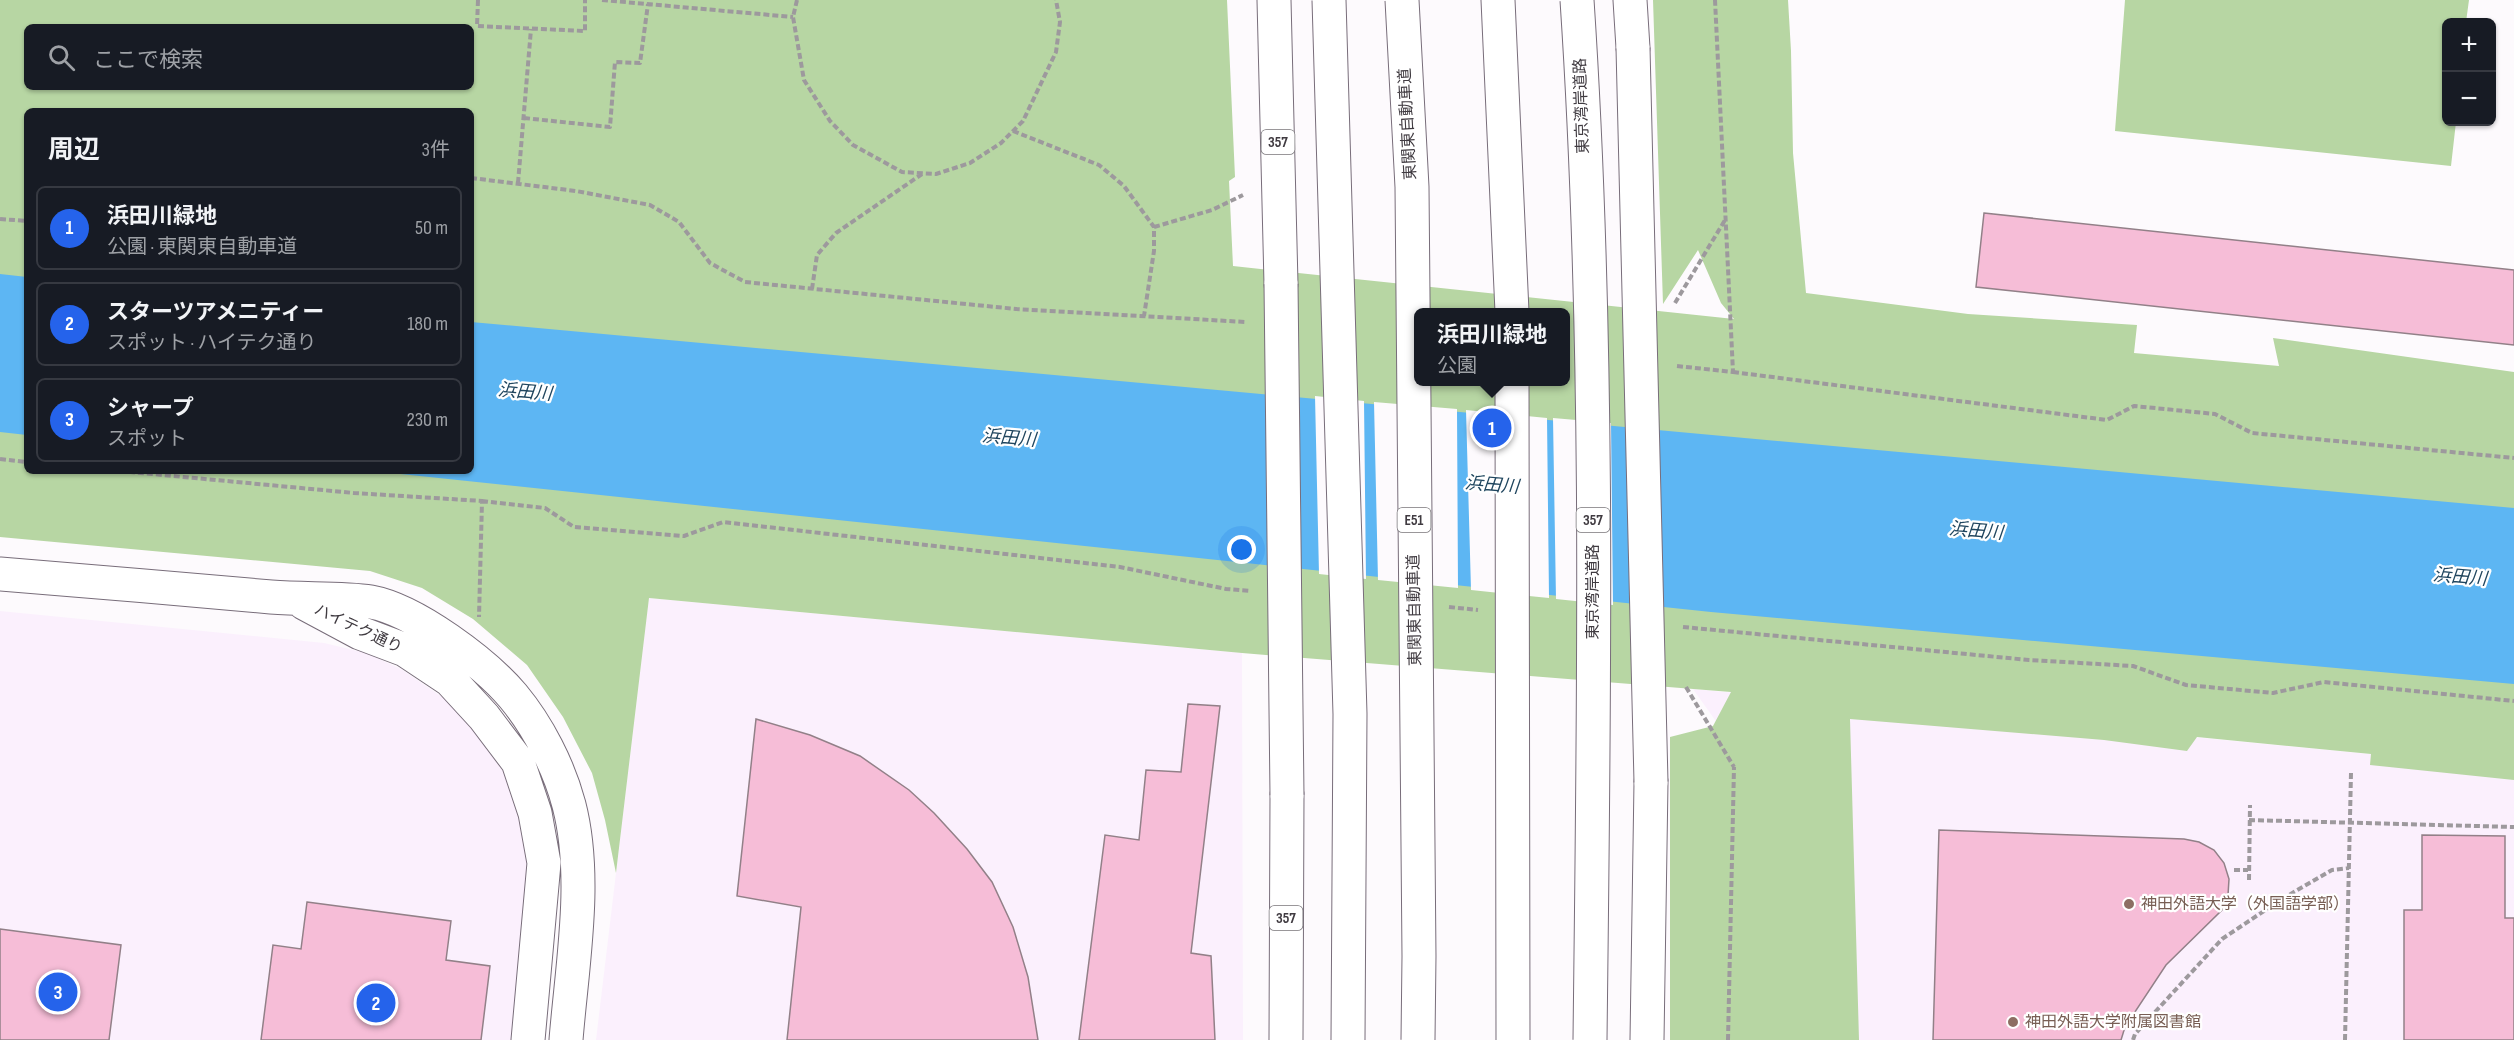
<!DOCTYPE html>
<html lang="ja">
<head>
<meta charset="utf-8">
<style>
  :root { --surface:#171b24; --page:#242831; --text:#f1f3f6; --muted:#9ea1a6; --line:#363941; --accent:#2563eb }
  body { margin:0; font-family:"Sofia Sans Condensed","Noto Sans JP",sans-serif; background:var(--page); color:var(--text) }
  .controls { position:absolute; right:18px; top:18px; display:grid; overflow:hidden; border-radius:9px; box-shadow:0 2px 4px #0004 }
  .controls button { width:54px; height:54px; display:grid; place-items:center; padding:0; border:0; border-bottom:2px solid var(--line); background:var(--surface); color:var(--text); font:30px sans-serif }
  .you { position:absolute; left:1242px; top:550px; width:21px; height:21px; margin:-15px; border:4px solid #fff; border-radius:50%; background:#1a73e8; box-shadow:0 0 0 9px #1a73e833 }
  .badge { display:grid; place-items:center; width:39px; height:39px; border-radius:50%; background:var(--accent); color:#fff; font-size:20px; font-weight:700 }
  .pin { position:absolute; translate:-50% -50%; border:3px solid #fff; box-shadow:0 2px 6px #0006 }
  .popup { position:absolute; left:1414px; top:308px; width:156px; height:78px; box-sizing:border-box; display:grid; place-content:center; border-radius:9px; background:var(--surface); filter:drop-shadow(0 2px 4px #0005); font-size:20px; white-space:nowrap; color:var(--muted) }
  .popup b { font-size:22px; color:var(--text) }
  .popup::after { content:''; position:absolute; left:50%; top:100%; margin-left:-12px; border:12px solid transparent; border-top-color:var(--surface) }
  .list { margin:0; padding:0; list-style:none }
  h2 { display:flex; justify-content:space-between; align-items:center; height:78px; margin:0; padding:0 24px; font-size:26px }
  h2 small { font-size:20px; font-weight:400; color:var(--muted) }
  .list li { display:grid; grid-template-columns:39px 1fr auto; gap:18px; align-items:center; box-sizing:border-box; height:84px; margin:0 12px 12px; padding:0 12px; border:2px solid var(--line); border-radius:9px }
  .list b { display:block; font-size:22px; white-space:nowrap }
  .list p { margin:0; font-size:20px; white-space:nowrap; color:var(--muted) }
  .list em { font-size:20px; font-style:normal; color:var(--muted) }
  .icon { flex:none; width:33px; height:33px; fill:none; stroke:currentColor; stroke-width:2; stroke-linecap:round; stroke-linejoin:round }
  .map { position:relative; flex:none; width:2514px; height:1040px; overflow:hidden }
  .search { position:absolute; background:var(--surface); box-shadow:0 2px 4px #0004; left:24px; top:24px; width:450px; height:66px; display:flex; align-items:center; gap:15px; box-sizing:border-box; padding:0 21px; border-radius:9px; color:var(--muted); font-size:22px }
  .panel { position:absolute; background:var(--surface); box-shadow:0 2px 4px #0004; left:24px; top:108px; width:450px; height:366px; border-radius:9px }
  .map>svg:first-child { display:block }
  .built { fill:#fbf0fd }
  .green { fill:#b7d6a3; fill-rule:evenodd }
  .water { fill:#5db6f3 }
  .pier { fill:#fdfafd }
  .building { fill:#f6bdd7; stroke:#928088; stroke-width:1.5 }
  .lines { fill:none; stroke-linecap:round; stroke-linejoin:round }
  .tertiary-casing { stroke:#786d7a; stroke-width:35 }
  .trunk-casing { stroke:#786d7a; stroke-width:35 }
  .motorway-casing { stroke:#786d7a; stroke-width:35 }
  .path { stroke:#9d999d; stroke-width:4; stroke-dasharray:6 3; stroke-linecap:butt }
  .tertiary { stroke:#fff; stroke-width:33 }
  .trunk { stroke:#fff; stroke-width:33 }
  .motorway { stroke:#fff; stroke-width:33 }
  .trunk-bridge-casing { stroke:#786d7a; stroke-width:35; stroke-linecap:butt }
  .motorway-bridge-casing { stroke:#786d7a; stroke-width:35; stroke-linecap:butt }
  .path-bridge { stroke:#9d999d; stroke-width:4; stroke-dasharray:6 3; stroke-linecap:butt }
  .trunk-bridge { stroke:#fff; stroke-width:33 }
  .motorway-bridge { stroke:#fff; stroke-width:33 }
  .education-dot { fill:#8d6e63; stroke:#fff; stroke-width:2 }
  .labels { text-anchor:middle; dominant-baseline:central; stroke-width:4.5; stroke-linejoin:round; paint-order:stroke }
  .shield { fill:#fff; stroke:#79767a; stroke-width:1.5 }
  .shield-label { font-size:15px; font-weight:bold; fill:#403b41 }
  .street-label { font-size:16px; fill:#403b41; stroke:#fff }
  .education-label { font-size:16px; fill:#785e54; stroke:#fff; text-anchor:start }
  .water-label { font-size:18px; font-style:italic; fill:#20465f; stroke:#fff }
</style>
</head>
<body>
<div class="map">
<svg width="2514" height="1040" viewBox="0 0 2514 1040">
  <rect width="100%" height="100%" fill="#fdfafd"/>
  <path class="built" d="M649,598L1242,653L1243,1040H596Z
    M0,611L324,643L366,653L401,669L454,705L508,778L521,809L533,873L513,1040H0Z
    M1693,689L2514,768V1040H1741L1747,765Z"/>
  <path class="green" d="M0,0H1227L1235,177L1229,181L1233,266L1734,319L1721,303L1698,250L1663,304L1653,0H1788L1791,51L1793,153L1806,293L1968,314L2137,325L2134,353L2279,366L2273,338L2514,372V780L2370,765L2371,754L2197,737L2187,751L2104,740L1850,719L1859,1040H1670V737L1713,726L1731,692L1242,653L649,598L616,873L605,820L592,773L563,717L527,665L473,619L422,588L370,571L0,537ZM27,27H471V87H27ZM27,111H471V471H27ZM1418,312H1565V382H1418Z
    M2125,0H2469L2466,22H2446V122H2456L2451,166L2115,131Z"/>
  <path class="water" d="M0,274L27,277V435L0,432Z
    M471,322L2514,508V684L1711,612L372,471H471Z"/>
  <path class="pier" d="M1315,396L1364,401L1366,579L1319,574Z
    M1374,402L1457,409L1458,588L1378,580Z
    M1466,410L1547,418L1549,598L1471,590Z
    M1553,418L1611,423L1613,605L1556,599Z"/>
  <path class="building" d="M1984,213L2514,270V345L1976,287Z
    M1188,704L1220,706L1191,953L1211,956L1215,1040H1079L1105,835L1139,840L1146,770L1181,772Z
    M756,719L810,735L860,756L909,790L934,813L967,849L992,882L1013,927L1028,977L1038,1040H787L801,907L737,896Z
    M1939,830L2184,839L2199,842L2214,850L2224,863L2229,879L2228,895L2222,910L2166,965L2125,1027L2121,1040H1933Z
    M2422,835L2505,836V918H2514V1040H2404V910H2422Z
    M307,902L451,921L446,960L490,966L481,1040H261L273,945L301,949Z
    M0,929L121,945L109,1040H0Z"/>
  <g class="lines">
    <g class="tertiary-casing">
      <path id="tertiary" d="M0,574C90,581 181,589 271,597C304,600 340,597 371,602C415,610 485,663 513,696C538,726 559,767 569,805C588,878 572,965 566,1040
        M304,603L360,633L405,650L450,680L484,717L518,762L535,813L544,863L528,1040"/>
    </g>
    <g class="trunk-casing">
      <path id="trunk" d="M1274,0L1281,284
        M1630,0L1633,48
        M1286,1040L1287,795
        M1647,1040L1651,782"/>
    </g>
    <g class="motorway-casing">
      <path id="motorway" d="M1498,0L1512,312"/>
    </g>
    <path class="path" d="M478,0L477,26L585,31V0
      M602,0L793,17
      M797,0L793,17L804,80L830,121L853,145L902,172L936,174L970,163L1001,143L1023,121L1056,52L1060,22L1056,0
      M524,118L610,127L615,62L640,63L648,4
      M1013,131L1099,165L1124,186L1154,227V251L1144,316
      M471,178L576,191L650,205L679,222L710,263L745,282L1016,309L1246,322
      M518,183L531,29
      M0,219L27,221
      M1154,227L1212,210L1243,195
      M812,289L817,255L836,233L922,174
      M1675,303L1725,220
      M1677,366L1733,372L1715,0
      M1733,372L2107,420L2134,406L2215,414L2252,433L2514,458
      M0,459L27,462
      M120,471L354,493L482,501L479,617
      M482,501L545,508L574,527L684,536L723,522L1120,567L1226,589L1251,591
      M1449,607L1478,610
      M1683,627L2029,660L2133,666L2186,685L2273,693L2324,682L2514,701
      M2249,820L2514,827
      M2234,870H2248
      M2249,880L2250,805
      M1728,1040L1734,767
      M2133,1040L2135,1034L2222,939L2282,899L2332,870L2349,868
      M2345,1040L2351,773"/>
    <use href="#tertiary" class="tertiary"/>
    <use href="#trunk" class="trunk"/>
    <use href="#motorway" class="motorway"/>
    <g class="trunk-bridge-casing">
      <path id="trunk-bridge" d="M1329,0L1350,714L1348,1040
        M1577,0C1600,346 1594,694 1590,1040
        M1633,48L1651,782
        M1281,284L1287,795"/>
    </g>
    <g class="motorway-bridge-casing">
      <path id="motorway-bridge" d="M1402,0L1412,187L1419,956L1418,1040
        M1512,382L1513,1040"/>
    </g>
    <path class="path-bridge" d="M1686,687L1734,767"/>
    <use href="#trunk-bridge" class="trunk-bridge"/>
    <use href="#motorway-bridge" class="motorway-bridge"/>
  </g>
  <g class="education-dot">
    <circle cx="2129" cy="904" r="6"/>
    <circle cx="2013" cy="1022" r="6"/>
  </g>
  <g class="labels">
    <g class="shield">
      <rect x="1261.5" y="130" width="33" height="24" rx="4.5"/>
      <rect x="1397.5" y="508" width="33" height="24" rx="4.5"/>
      <rect x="1576.5" y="508" width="33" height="24" rx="4.5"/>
      <rect x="1269.5" y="906" width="33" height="24" rx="4.5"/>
    </g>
    <g class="shield-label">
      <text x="1278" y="142">357</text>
      <text x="1414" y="520">E51</text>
      <text x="1593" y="520">357</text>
      <text x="1286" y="918">357</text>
    </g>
    <g class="street-label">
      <text transform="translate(1582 106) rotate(-92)">東京湾岸道路</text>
      <text transform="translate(1408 124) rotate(-93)">東関東自動車道</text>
      <text transform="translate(1593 592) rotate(-90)">東京湾岸道路</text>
      <text transform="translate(1415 610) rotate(-91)">東関東自動車道</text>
      <text transform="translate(358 629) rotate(25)">ハイテク通り</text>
    </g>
    <g class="education-label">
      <text x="2141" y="904">神田外語大学（外国語学部）</text>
      <text x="2025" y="1022">神田外語大学附属図書館</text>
    </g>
    <g class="water-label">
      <text transform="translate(525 392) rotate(5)">浜田川</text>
      <text transform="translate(1009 438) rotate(5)">浜田川</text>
      <text transform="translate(1492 485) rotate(5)">浜田川</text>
      <text transform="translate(1976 531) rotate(5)">浜田川</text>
      <text transform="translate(2460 577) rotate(5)">浜田川</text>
    </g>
  </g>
</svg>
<div class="controls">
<button>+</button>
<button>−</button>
</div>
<div class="you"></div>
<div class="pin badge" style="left:1492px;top:428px">1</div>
<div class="popup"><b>浜田川緑地</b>公園</div>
<div class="pin badge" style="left:376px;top:1003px">2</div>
<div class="pin badge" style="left:58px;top:992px">3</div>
<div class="search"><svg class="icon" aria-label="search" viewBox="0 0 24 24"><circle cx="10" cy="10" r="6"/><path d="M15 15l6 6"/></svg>ここで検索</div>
<section class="panel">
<h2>周辺<small>3件</small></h2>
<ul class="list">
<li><span class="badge">1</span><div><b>浜田川緑地</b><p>公園 · 東関東自動車道</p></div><em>50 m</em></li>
<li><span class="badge">2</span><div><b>スターツアメニティー</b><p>スポット · ハイテク通り</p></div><em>180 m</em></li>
<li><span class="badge">3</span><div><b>シャープ</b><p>スポット</p></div><em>230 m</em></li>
</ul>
</section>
</div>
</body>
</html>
